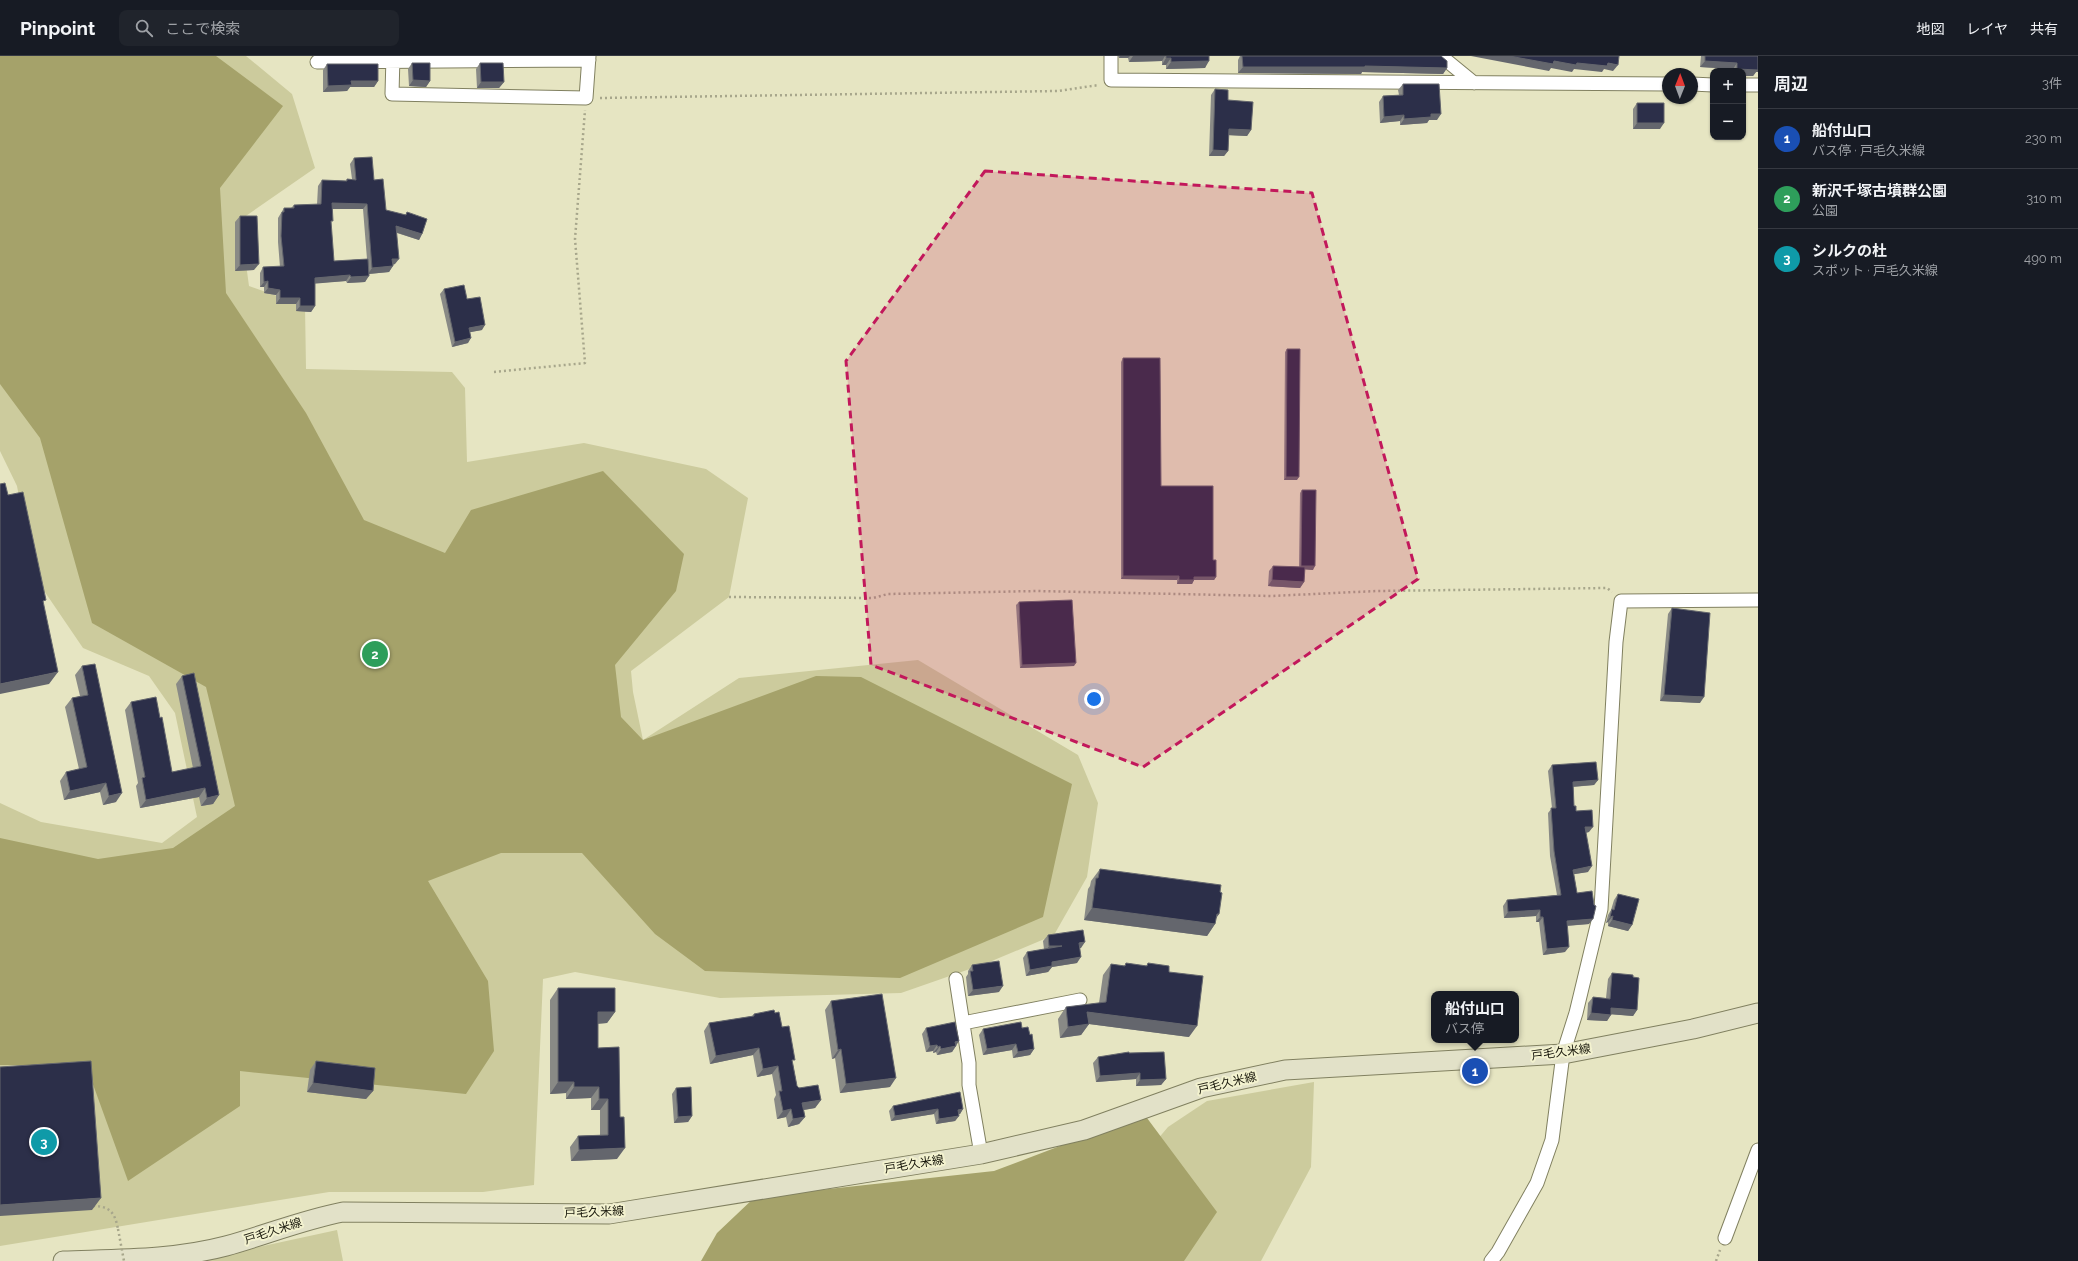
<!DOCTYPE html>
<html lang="ja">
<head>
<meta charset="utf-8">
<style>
  :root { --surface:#171b24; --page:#20242c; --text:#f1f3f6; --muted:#9ea1a6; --line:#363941; --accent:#ea580c }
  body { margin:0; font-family:Raleway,"Noto Sans JP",sans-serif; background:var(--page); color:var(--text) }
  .controls { position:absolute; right:12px; top:12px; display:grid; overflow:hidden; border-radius:8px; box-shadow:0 1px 3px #0004 }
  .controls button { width:36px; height:36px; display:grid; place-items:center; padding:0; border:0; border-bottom:1px solid var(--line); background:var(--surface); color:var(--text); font:20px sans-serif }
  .compass { position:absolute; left:1662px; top:12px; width:36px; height:36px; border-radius:50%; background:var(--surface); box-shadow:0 1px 3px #0004; rotate:1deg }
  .you { position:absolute; left:1094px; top:643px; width:14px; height:14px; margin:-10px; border:3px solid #fff; border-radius:50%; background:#1a73e8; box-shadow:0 0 0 6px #1a73e833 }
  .badge { display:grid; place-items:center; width:26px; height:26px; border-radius:50%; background:var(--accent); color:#fff; font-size:13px; font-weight:700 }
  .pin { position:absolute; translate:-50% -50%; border:2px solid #fff; box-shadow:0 1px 4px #0006 }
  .popup { position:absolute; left:1431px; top:935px; width:88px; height:52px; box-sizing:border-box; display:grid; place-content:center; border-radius:8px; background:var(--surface); filter:drop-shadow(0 1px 3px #0005); font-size:13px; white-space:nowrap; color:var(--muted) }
  .popup b { font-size:15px; color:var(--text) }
  .popup::after { content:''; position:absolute; left:50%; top:100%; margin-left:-8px; border:8px solid transparent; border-top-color:var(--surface) }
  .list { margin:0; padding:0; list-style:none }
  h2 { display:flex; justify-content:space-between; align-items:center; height:52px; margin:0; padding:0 16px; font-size:17px }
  h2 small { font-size:13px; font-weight:400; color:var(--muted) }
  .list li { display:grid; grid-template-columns:26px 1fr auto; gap:12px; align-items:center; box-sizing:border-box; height:60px; padding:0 16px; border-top:1px solid var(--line) }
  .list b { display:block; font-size:15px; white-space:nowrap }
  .list p { margin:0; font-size:13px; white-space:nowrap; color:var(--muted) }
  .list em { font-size:13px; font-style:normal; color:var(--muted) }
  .icon { flex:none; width:22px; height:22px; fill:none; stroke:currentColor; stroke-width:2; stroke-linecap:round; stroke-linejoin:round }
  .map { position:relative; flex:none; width:1758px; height:1205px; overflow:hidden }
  header { display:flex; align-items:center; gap:24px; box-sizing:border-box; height:56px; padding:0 20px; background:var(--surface); border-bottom:1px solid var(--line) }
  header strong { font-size:19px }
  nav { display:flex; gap:22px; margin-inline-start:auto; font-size:14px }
  .search { width:280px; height:36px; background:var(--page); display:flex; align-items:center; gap:10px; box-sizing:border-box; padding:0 14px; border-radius:8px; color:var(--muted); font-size:15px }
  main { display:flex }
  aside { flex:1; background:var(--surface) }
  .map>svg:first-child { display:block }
  .green { fill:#cccb9d }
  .forest { fill:#a5a26a }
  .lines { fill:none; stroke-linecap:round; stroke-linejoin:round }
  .street-casing { stroke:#818060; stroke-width:15 }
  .secondary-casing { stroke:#818060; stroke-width:21 }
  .path { stroke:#a7a68b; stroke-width:2.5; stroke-dasharray:2 3; stroke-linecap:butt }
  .street { stroke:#fff; stroke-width:13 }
  .secondary { stroke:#e2e1c8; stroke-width:19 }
  .path-bridge { stroke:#a7a68b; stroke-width:2.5; stroke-dasharray:2 3; stroke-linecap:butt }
  .wall { fill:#898a86; fill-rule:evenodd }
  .shaded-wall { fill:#64666d }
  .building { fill:#2c2f49; stroke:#64666d }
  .marked { fill:#c2185b; fill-opacity:0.2; stroke:#c2185b; stroke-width:3; stroke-dasharray:8 5; stroke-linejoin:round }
  .labels { text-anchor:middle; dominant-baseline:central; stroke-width:4; stroke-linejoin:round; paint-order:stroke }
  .street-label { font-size:12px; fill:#1b1a0e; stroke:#f3f2cf }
</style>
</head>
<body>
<header>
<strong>Pinpoint</strong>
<div class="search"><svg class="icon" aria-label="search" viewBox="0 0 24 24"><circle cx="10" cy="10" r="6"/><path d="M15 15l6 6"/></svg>ここで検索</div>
<nav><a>地図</a><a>レイヤ</a><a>共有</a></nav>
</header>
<main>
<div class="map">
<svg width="1758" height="1205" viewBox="0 0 1758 1205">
  <rect width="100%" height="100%" fill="#e6e5c2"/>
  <path class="green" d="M0,0H246L292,38L315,112L240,164L249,230L305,250L306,313L452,316L465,332L467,406L584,387L706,413L748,442L729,541L631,615L633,636L643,684L739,622L918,604L1078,699L1098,747L1087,821L1054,879L987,907L901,937L720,942L575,916L543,923L534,1129L483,1136H329L0,1190V747L41,766L162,787L197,761L175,657L149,620L83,592L34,520L17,430L0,395Z
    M1314,1026L1311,1111L1261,1205H737L1117,1131L1168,1071L1207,1045Z
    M337,1174L343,1205H195Z"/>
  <path class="forest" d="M0,0H216L283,50L220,132L226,237L306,357L364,464L445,497L471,454L603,415L684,498L676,535L615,609L621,661L643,684L816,620L861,621L1072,728L1043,861L900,922L705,915L655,878L582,797H501L428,825L488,925L494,995L466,1038L240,1015V1050L128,1125L86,1009H0V782L98,803L173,792L235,750L206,631L92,567L40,382L0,328Z
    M1144,1058L1217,1156L1184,1205H701L717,1177L755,1141L994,1115Z"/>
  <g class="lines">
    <g class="street-casing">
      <path id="street" d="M393,0L392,38L586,42L589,0
        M1111,0V24L1668,28
        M1441,0L1474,27
        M317,6L589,4
        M1692,28L1713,29
        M1743,29H1758
        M956,923L969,1007V1029L981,1098
        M963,967L1080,944
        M1725,1182L1758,1094
        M1491,1205L1498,1196L1537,1127L1552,1084L1563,998L1576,957L1601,853L1616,586L1621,545L1758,544"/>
    </g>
    <g class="secondary-casing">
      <path id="secondary" d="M63,1205C118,1203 173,1204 226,1190C266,1179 302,1164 343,1156L609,1158L981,1098L1084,1074L1201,1032L1285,1014L1563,998L1693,973L1758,957"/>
    </g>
    <path class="path" d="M600,42L1058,35L1099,29
      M494,316L585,307L575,183L585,54
      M729,541L873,542L888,538L1037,535L1271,540L1377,535L1607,532L1612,536
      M93,1150C110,1150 115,1157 118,1173
      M1716,1205L1720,1194"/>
    <use href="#street" class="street"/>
    <use href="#secondary" class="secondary"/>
    <path class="path-bridge" d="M118,1173L124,1205"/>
  </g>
  <path class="wall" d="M1118,0H1209L1205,12L1166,13V9H1162V5L1129,6L1128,2H1119Z
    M1240,0H1441L1447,12L1443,18L1362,16L1361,18L1238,17V4Z
    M1701,0H1758L1756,16L1753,20H1743V15H1733V13L1700,11Z
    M412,7L430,25L426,31L409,30L408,13Z
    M480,7L504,26L499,32H477L476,13Z
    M327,8L378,25L374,31H350L347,35L323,36V14Z
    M1403,28L1437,64H1429L1427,67L1400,69V65L1380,67L1379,46L1383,40L1399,39L1398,34Z
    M1215,33L1228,44L1251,74L1247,80L1229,79L1228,95L1224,100H1209L1211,39Z
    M1637,47L1660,73H1633V53Z
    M354,102L374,124L386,154L405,159L407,156L422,178L419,184L397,177L395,208L393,209L389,216L369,218L365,226L347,227L346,225L315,227V250L311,256L296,255V248H276V239L264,237V231H260V217L263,211H280L278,186V162L284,152H291L294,149H317L318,130L322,124L346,125L347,123H352L350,108ZM332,153H363L367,203L334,205L331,168Z
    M240,160L254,214L235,215V166Z
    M444,233L467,243L482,274L470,276L468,287L452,291L440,238Z
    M1287,293L1297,424H1284L1285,296Z
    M1123,302L1161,430L1213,504L1216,521L1214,524H1194L1192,528H1177V524L1121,523V306Z
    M1302,434L1313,514L1305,513L1304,526L1300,532L1268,530L1269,515L1273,510L1299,511L1300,437Z
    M1019,546L1074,610L1020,612L1016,549Z
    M1672,552L1700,647L1660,645L1668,558Z
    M82,610L116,746L103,749L100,736L64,744L60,725L66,716L79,713L65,651L72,642L80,640L75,619Z
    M182,620L219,739L213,748L201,750L199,741L140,752L136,730L138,727L125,654L131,646L160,662L172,716L193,712L176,628Z
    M1552,709L1598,724L1594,729L1573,731L1574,750L1576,755L1589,776L1586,777L1588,816L1574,818L1577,837L1589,868L1567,870L1565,896L1543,899L1539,866H1536V860L1504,862L1503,850L1507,844L1557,839L1550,800L1548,757L1552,752L1548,715Z
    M1100,813L1220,836L1219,858L1216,862L1215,868L1207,880L1084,864L1088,833L1090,830L1091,825Z
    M1618,838L1632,869L1628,875L1608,870V866L1606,867L1608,859L1611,854L1614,844Z
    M1048,879L1081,892H1080L1077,907L1052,911L1048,916L1026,920L1023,902L1027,896L1044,893L1043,885Z
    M1126,907L1146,910L1148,907L1169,916L1189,981L1089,968L1081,979L1060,982L1058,963L1066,951L1099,947L1103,919L1111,908L1124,910Z
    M972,909L999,936L968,940L966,921L968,918V915Z
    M1612,917L1637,954L1633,960L1611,958L1607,965L1587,964L1588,947L1593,941L1606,942L1608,923Z
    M558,932L615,956L607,967L598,968V992L619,991L617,1103L571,1105L570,1091L578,1080L600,1079V1054H591V1042L566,1043V1037L550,1038V944Z
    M831,945L890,1031L840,1037L835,1002L832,1003L825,954Z
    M775,957L782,971L793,1008L797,1030L821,1044L815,1052L804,1054L805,1061L799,1068L788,1071L786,1061L777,1063L774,1043L776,1039L772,1018L757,1021L753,999L710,1008L704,975L709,967L752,960L754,958Z
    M926,972L956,989V990L952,996L937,999L936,996L933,997V995L926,996L922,978Z
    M1022,972L1030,979L1034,993L1030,999L1013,1002L1012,994L983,999L979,979L983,973Z
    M1129,997L1166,1023L1161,1029L1136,1030V1023L1096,1026L1093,1007L1098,1001Z
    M316,1005L373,1035L366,1043L307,1036L310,1014Z
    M676,1032L692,1060L688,1066L674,1067L672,1038Z
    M893,1050L963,1053L960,1058H958L959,1060L955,1065L936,1068L934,1058L891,1065L889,1055Z"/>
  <path class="shaded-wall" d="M1120,0H1130L1128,2H1119Z
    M1133,0H1165L1162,5L1129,6Z
    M1471,0H1509L1554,5L1577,7H1608L1618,9L1613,15L1604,13L1602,16L1574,13L1572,16L1551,12L1549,15Z
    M1166,2H1171L1166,9H1162Z
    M1209,5L1205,12L1166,13L1171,6Z
    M1705,5L1737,7L1733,13L1700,11Z
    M1365,10L1447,12L1443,18L1362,16L1361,18L1238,17L1243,11Z
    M1758,10V16H1756L1753,20H1743V15H1736L1737,13Z
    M413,24L430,25L426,31L409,30Z
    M351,25H378L374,31H350L347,35L323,36L328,30Z
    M481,26H504L499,32H477Z
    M1431,58H1441L1437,64H1429L1427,67L1400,69L1404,63Z
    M1404,59L1400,65L1380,67L1384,61Z
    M1637,67H1664L1660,73H1633Z
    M1229,73L1251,74L1247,80L1225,79Z
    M1213,94L1228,95L1224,100H1209Z
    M332,147L367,148L363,153H328Z
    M396,170L422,178L419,184L392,175Z
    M392,203H399L395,208L388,209Z
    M259,208L254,214L235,215L240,209Z
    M393,210L389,216L368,218L372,212Z
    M350,219L346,225L311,228L315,222Z
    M369,220L365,226L347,227L351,221Z
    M268,225L264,231H260L264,226Z
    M268,232L280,234L276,239L264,237Z
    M280,242H300L296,248H276Z
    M300,250H315L311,256L296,255Z
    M485,269L482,274L466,277L469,272Z
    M471,282L468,287L452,291L455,286Z
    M1286,421H1299L1297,424H1284Z
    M1301,510H1315L1313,514L1299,513Z
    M1123,520H1179L1177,524L1121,523Z
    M1194,521H1216L1214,524H1194L1192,528H1177L1179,524Z
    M1272,524L1304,526L1300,532L1268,530Z
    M1076,607L1074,610L1020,612L1022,609Z
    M58,616L49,628L0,638V628Z
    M1664,639L1704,641L1700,647L1660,645Z
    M1598,724L1594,729L1569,731L1573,726Z
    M106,727L100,736L64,744L70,735Z
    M205,732L199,741L140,752L146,744Z
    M122,737L116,746L103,749L109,740Z
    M219,739L213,748L201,750L207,742Z
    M1585,771H1593L1589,776L1582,777Z
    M1592,810L1588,816L1569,819L1573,814Z
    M1092,852L1217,858H1219L1212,868H1215L1207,880L1084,864Z
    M1540,854L1536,860L1504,862L1508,856Z
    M1613,860L1608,866L1606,867L1610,861Z
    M1540,861H1543L1539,866H1536Z
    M1593,863L1589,868L1563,870L1567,865Z
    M1612,864L1632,869L1628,875L1608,870Z
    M1085,886L1081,892L1075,893L1079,887Z
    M1049,890H1062L1045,896Z
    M1569,891L1565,896L1543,899L1547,893Z
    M1081,901L1077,907L1052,911L1048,916L1026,920L1030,914L1052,906Z
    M1003,930L999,936L968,940L973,934Z
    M1611,952L1637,954L1633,960L1607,958Z
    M598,956H615L607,967L590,968Z
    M1087,956L1197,970L1189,981L1089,968L1081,979L1060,982L1068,971Z
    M1591,957L1611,959L1607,965L1587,964Z
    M959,985L952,996L937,999L941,993L955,986Z
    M1016,988L1012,994L983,999L987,993Z
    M937,989L933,995L926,996L930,990Z
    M940,990L936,996L933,997L938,991Z
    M759,992L753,999L710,1008L716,1000Z
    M841,993L835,1002L832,1003L838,994Z
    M1034,993L1030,999L1013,1002L1018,996Z
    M778,1010L772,1018L757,1021L763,1013Z
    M1140,1017L1136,1023L1096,1026L1100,1020Z
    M896,1022L890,1031L840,1037L846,1028Z
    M1166,1023L1161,1029L1136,1030L1140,1024Z
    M558,1026H574L566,1037L550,1038Z
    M313,1027L373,1035L366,1043L307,1036Z
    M574,1031H599L591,1042L566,1043Z
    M599,1043H608L600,1054H591Z
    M821,1044L815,1052L797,1055L802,1047Z
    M791,1053L786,1061L777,1063L783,1055Z
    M938,1053L934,1058L891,1065L895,1060Z
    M963,1053L960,1058L954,1059L958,1054Z
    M692,1060L688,1066L674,1067L678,1061Z
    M959,1060L955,1065L936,1068L939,1063Z
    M805,1061L799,1068L788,1071L793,1063Z
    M625,1092L617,1103L571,1105L579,1094Z
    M101,1142L92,1154L0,1160V1149Z"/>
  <path class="building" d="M1166,0H1209V5L1171,6V2H1166Z
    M1242,0H1441L1447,5V12L1365,10V11H1243Z
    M1509,0H1619L1618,9L1608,7L1607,10L1577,7L1576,9L1554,5L1553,8Z
    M1705,0H1758V14L1737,13V7L1705,5Z
    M412,7H430V25L413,24Z
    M480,7H503L504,26H481Z
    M327,8H378V25H351L352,29L328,30Z
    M1403,28H1439L1441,58H1431V61L1404,63V59L1384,61L1383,40L1403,39Z
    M1215,33L1228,34V44L1253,46L1251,74L1229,73L1228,95L1213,94Z
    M1637,47H1664V67H1637Z
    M372,101L374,124L383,123L386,154L406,159L407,156L427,163L422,178L396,170L399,203H392L393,210L372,212L367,148L332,147L333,165H331L334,205L368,203L369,220L351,221L350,219L315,222V250H300V242H280V234L268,232V225L264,226L263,211L284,210L281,180L282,156H284V152H294V149L321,148L322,124L347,125V123L356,124L354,102Z
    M240,160H257L259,208L240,209Z
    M464,229L467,243L480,241L485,269L469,272L471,282L455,286L444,233Z
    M1287,293H1300L1299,421H1286Z
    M1123,302H1160L1161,430H1213V504H1216V521H1194V524H1179V520H1123Z
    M5,427L8,439L23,436L46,544L43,545L58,616L0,628V428Z
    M1302,434H1316L1315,510H1301Z
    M1273,510L1305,511L1304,526L1272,524Z
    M1072,544L1076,607L1022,609L1019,546Z
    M1672,552L1710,557L1704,641L1664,639Z
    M95,608L122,737L109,740L106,727L70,735L66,716L87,711L72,642L88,639L82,610Z
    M194,617L219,739L207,742L205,732L146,744L142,722L145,721L131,646L156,641L160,662L162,661L172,716L201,710L182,620Z
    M1596,706L1598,724L1573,726L1574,750H1576V755L1592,754L1593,771H1585L1592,810L1573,814L1577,837L1592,835L1594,849L1596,850L1593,863L1567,865L1569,891L1547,893L1543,861H1540V854L1508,856L1507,844L1561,839L1554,795L1551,752H1556L1552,709Z
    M1100,813L1221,829L1220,836L1222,837L1219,858H1217L1215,868L1092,852L1096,822H1098Z
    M1618,838L1639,843L1632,869L1612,864L1613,860L1610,861L1612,853L1614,854Z
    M1083,874L1085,886L1079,887L1081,901L1052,906V910L1030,914L1027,896L1062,890H1049L1048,879Z
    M999,905L1003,930L973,934L970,915H973L972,909Z
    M1126,907L1147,910L1148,907L1169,910V916L1203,920L1197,970L1087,956L1089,968L1068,971L1066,951L1106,946L1111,908L1125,910Z
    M1612,917L1633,919V921L1639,922L1637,954L1611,952V959L1591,957L1593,941L1610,943Z
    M558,932H615V956H598V992L619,991L620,1061H624L625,1092L579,1094L578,1080L608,1079V1043H599V1031H574V1026H558Z
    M882,938L896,1022L846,1028L841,993L838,994L831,945Z
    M774,954L775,957L779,956L782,971L789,970L795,1004H792L797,1030L799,1032L818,1029L821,1044L802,1047L805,1061L793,1063L791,1053L783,1055L779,1035H782L778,1010L763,1013L759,992L716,1000L709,967L754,960V958Z
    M955,966L959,985L955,986L956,990L941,993L940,990L938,991L937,989L930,990L926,972Z
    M1021,966L1022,972L1028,971L1030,979L1032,978L1034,993L1018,996L1016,988L987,993L983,973Z
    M1129,996V997L1164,996L1166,1023L1140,1024V1017L1100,1020L1098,1001Z
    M91,1005L101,1142L0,1149V1011Z
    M316,1005L375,1012L373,1035L313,1027Z
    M691,1031L692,1060L678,1061L676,1032Z
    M960,1036L963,1053L958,1054L959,1060L939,1063L938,1053L895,1060L893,1050Z"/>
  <path class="marked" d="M985,115L1312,137L1418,523L1143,711L871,609L846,305Z"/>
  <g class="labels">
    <g class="street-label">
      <text transform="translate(1561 996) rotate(-7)">戸毛久米線</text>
      <text transform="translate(1227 1027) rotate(-13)">戸毛久米線</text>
      <text transform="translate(914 1108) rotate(-9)">戸毛久米線</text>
      <text transform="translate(594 1156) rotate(-2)">戸毛久米線</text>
      <text transform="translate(273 1175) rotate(-18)">戸毛久米線</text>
    </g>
  </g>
</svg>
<div class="controls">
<button>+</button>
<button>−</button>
</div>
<svg class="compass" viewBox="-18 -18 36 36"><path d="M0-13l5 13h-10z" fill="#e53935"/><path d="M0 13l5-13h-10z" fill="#9ea1a6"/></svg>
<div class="you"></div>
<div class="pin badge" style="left:1475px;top:1015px;background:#1a4fb4">1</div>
<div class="popup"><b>船付山口</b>バス停</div>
<div class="pin badge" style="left:375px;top:598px;background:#2e9e5b">2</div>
<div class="pin badge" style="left:44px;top:1086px;background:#0f9aa8">3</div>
</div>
<aside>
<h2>周辺<small>3件</small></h2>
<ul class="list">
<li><span class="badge" style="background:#1a4fb4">1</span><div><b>船付山口</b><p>バス停 · 戸毛久米線</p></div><em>230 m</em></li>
<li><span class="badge" style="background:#2e9e5b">2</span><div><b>新沢千塚古墳群公園</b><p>公園</p></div><em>310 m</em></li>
<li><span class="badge" style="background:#0f9aa8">3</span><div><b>シルクの杜</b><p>スポット · 戸毛久米線</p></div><em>490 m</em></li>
</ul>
</aside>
</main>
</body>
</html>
